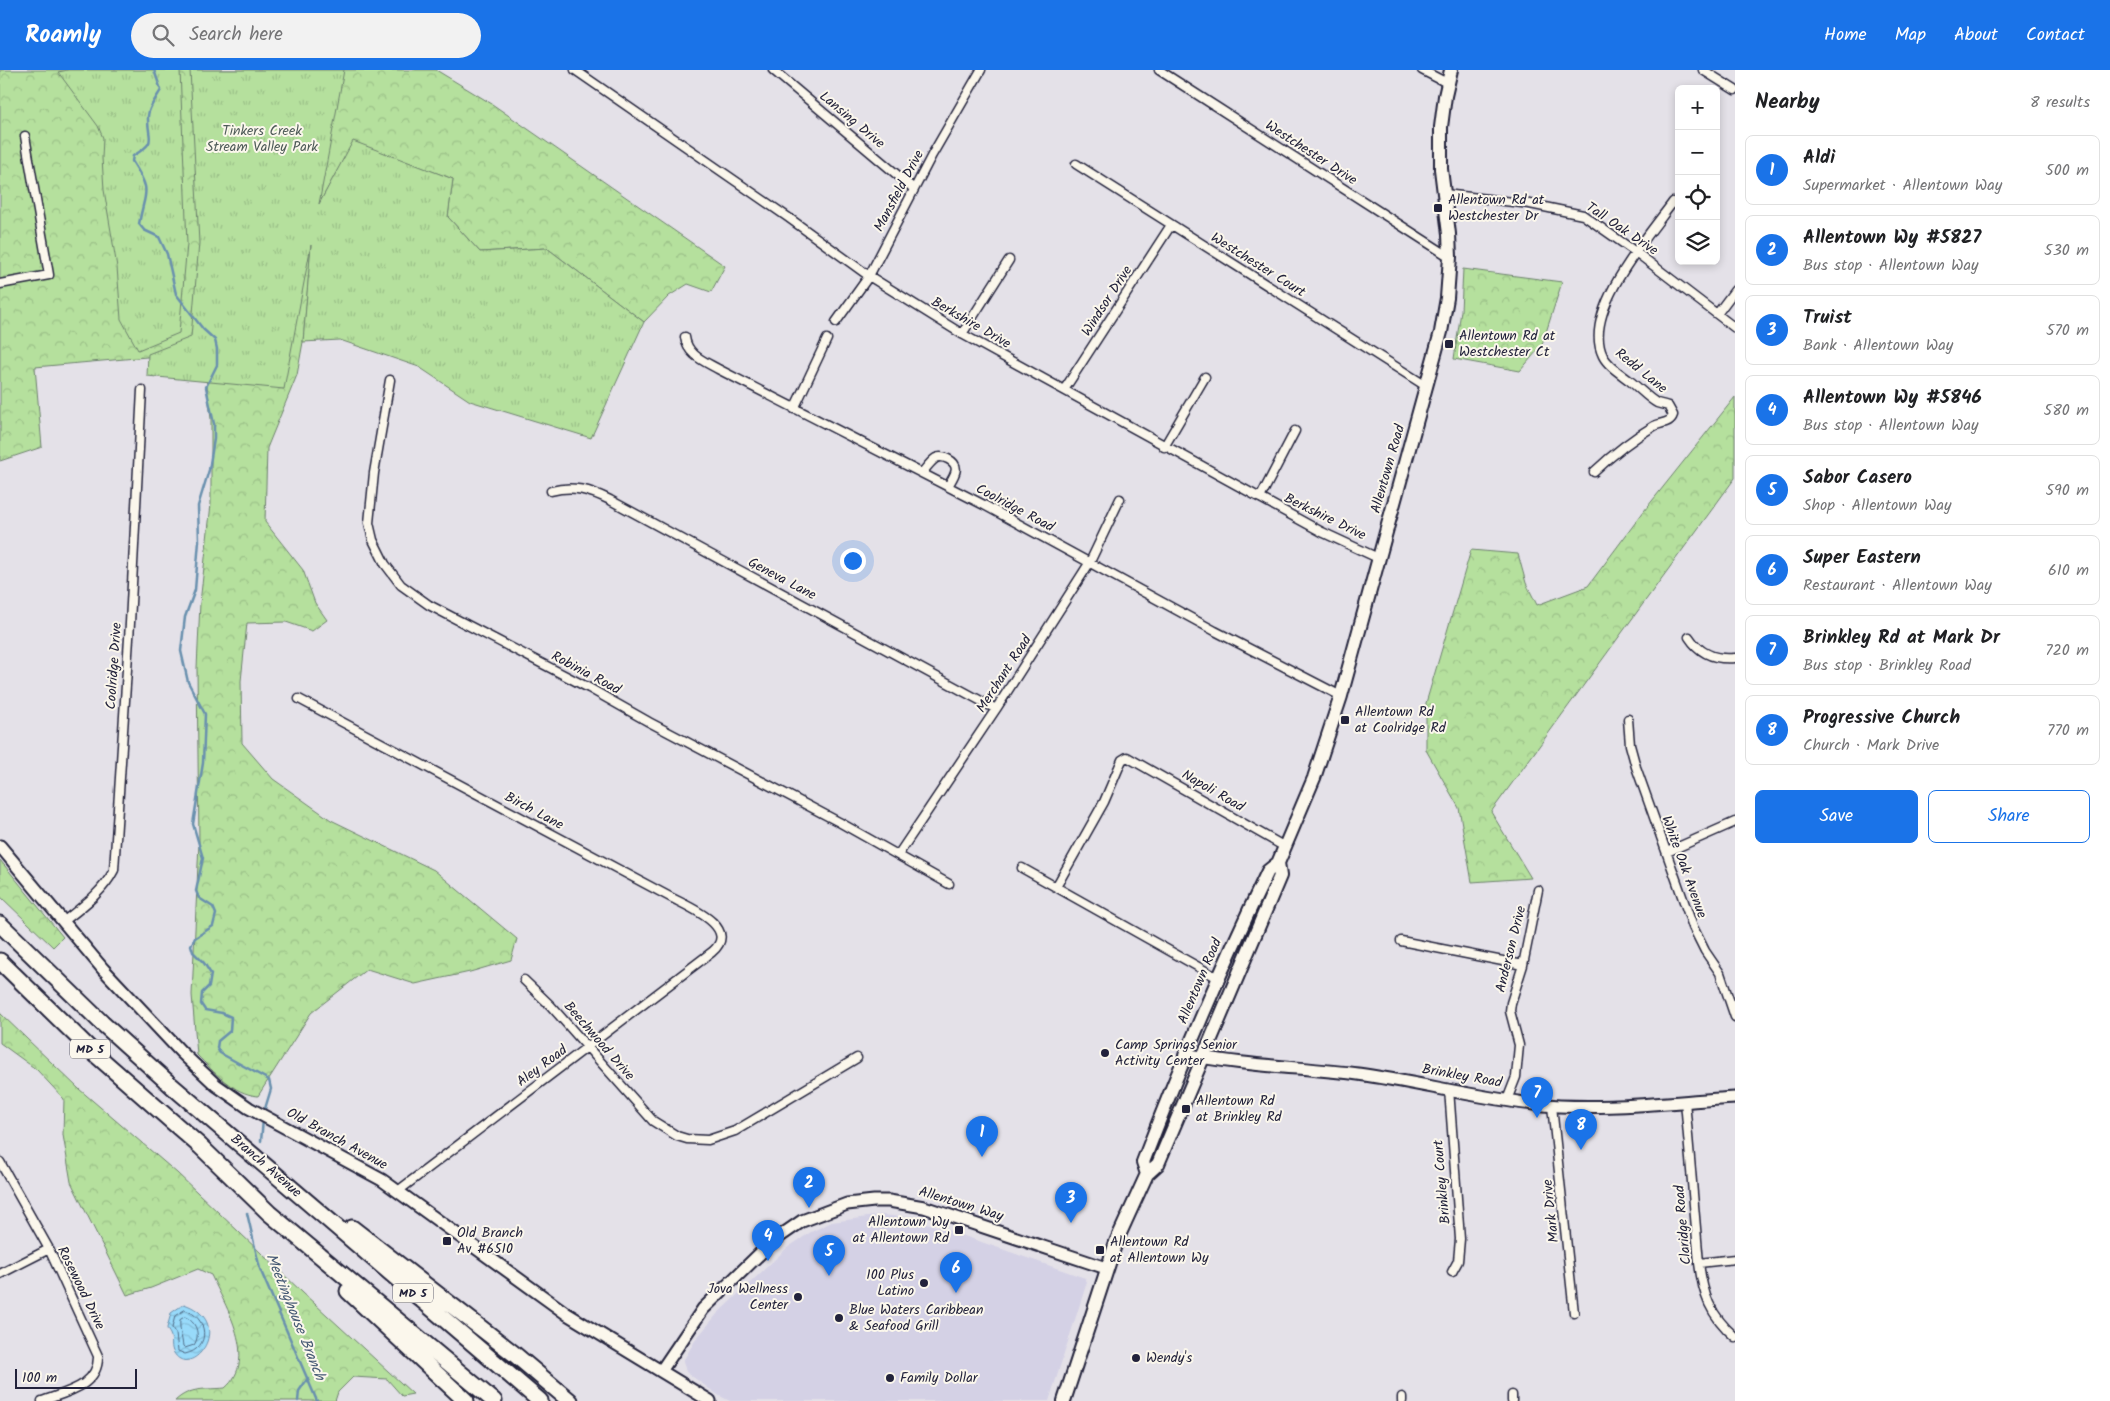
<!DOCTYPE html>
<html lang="en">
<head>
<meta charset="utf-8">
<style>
  :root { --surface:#fff; --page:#f2f2f2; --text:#202124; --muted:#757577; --line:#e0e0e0; --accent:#1a73e8 }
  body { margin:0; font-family:Kalam,sans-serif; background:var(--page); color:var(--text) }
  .controls { position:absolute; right:15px; top:15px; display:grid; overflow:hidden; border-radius:8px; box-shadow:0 2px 8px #0003 }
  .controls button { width:45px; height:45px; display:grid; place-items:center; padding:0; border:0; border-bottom:1px solid var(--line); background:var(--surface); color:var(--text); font:25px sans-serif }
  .scale { position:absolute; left:15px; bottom:12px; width:122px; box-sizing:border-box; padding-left:5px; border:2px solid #22223b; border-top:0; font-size:14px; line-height:18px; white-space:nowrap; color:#22223b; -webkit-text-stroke:4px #fbf7ec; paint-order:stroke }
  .you { position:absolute; left:852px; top:490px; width:18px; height:18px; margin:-12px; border:4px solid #fff; border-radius:50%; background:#1a73e8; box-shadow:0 0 0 8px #1a73e833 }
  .badge { display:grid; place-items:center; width:32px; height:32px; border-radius:50%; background:var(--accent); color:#fff; font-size:16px; font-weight:700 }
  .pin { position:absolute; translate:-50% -41px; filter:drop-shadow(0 1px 2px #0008) }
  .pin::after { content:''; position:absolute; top:26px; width:18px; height:15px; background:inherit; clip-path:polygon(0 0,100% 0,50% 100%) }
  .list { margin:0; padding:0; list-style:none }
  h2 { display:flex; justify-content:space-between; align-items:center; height:65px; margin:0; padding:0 20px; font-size:21px }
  h2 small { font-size:16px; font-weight:400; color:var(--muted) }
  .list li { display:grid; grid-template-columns:32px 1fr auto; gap:15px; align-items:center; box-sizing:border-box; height:70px; margin:0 10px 10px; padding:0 10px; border:1px solid var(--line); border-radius:8px }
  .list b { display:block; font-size:19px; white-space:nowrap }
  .list p { margin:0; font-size:16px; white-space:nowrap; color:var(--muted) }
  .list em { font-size:16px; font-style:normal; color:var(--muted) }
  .actions { display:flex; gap:10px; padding:15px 20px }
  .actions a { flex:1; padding:11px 0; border:1px solid var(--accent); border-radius:8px; text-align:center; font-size:18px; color:var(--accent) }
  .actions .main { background:var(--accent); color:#fff }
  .icon { flex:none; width:28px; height:28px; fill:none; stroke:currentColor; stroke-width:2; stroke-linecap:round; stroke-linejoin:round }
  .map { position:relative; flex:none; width:1735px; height:1331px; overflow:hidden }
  header { display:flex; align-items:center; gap:30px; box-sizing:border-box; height:70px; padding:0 25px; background:var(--accent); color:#fff }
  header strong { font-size:24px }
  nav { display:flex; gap:28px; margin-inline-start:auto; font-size:18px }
  .search { width:350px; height:45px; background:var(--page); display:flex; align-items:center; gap:12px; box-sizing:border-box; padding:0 18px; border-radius:28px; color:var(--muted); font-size:19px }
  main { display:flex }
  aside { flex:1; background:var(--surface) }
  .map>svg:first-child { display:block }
  .built { fill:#d4d1e5 }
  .forest { fill:url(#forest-crowns); stroke:#6c816c }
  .park { fill:url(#park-tufts); stroke:#6c816c }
  .water { fill:url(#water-waves); stroke:#6990ae }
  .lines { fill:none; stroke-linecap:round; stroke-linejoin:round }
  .shore { stroke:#516c87; stroke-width:1 }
  .stream { stroke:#6990ae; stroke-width:2.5 }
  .street-casing { stroke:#22223b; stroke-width:11 }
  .secondary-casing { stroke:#22223b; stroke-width:15 }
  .primary-casing { stroke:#22223b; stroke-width:16 }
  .highway-casing { stroke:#22223b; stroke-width:19 }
  .street { stroke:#fbf7ec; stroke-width:8 }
  .secondary { stroke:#fbf7ec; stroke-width:11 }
  .primary { stroke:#fbf7ec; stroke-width:12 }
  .highway { stroke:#fbf7ec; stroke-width:15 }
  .poi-dot { fill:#22223b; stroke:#fbf7ec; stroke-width:2 }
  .labels { text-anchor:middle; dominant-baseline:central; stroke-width:4; stroke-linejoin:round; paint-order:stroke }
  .shield { fill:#fbf7ec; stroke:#636270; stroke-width:1 }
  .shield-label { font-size:12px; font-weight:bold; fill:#22223b }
  .street-label { font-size:14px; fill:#22223b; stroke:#fbf7ec }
  .park-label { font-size:14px; fill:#4e5b58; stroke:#fbf7ec }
  .poi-label { font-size:14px; fill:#22223b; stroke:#fbf7ec; text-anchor:start }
  .water-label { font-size:15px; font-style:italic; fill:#455974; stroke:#fbf7ec }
</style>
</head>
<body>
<header>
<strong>Roamly</strong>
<div class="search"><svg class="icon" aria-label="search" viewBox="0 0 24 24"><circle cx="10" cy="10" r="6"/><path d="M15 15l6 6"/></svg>Search here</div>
<nav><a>Home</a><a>Map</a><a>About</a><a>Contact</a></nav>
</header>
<main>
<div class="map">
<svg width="1735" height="1331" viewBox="0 0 1735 1331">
  <defs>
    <pattern id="forest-crowns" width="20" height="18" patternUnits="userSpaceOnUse" patternTransform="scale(1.25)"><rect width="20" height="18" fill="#b5e09d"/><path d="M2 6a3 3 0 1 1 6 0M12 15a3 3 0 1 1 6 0" fill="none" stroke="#9bc088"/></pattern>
    <pattern id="park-tufts" width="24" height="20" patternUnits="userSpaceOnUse" patternTransform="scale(1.25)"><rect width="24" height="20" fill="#b5e09d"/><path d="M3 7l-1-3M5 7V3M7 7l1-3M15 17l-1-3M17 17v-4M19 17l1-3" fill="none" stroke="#9bc088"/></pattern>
    <pattern id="water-waves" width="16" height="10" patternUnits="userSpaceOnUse" patternTransform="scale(1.25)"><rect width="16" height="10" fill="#98dafa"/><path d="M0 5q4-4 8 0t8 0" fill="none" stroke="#83bbd7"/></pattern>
  </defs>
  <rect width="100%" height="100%" fill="#e4e1e8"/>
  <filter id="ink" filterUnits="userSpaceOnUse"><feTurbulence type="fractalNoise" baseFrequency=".02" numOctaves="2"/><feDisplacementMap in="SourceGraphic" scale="10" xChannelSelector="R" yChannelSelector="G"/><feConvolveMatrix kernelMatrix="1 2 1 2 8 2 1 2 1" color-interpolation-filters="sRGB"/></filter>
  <g filter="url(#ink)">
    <path class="built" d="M882,1145L912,1148L1085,1208L1087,1212L1049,1331H730L718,1325L686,1302L683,1291L696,1269L718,1243L787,1178L811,1162L832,1152Z"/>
    <path class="forest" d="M0,0H436L492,34L725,196L711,222L688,214L669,226L644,252L547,178L480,182L448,147L453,109L353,72L314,143L303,272L297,305L267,378L265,452L303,500L315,533L327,550L312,561L286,552L247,553L241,611L242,673L273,709L331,750L434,800L517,869L511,890L470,902L415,914L367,899L311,943L258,1026C233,1024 214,1002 197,985L192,925L199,772L197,598L200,533L211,434V349L203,282L35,297L42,377L0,391Z
      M1463,199L1562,212L1542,275L1520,301L1454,289L1461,241Z
      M1735,327V408L1491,742L1531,808L1472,812L1459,738L1426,680V633L1471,480L1518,484L1526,513L1537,535L1588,516L1644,441Z
      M0,790L63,867L53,877L0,826Z
      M0,943L79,1019L177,1103L303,1223L413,1324L402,1326L387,1309L353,1307L338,1322L335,1331H175C191,1316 206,1320 225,1318C259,1289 226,1237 211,1205L198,1199L151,1218L127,1225L71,1112L63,1065L64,1029L37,1000L0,973Z"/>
    <path class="park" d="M68,0H180L187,174L179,263L138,280L121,249L117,197L104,120L102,88L103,68L98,56L58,2Z
      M190,0H344L319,134L353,71L453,109L448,147L480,182L547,178L644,252L591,368L470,331L419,297L340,270L303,272L311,175L284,319L147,306L148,284L191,267L199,173Z"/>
    <path class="water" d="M184,1234C237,1252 191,1311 174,1283C170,1278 173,1270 170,1264C169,1262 167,1260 167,1258L171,1243Z"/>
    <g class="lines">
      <path class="shore" d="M185,1240C208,1247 212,1278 185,1284L178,1281L176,1264L172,1258L175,1246Z
        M185,1247C196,1251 201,1265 194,1275L185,1278L183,1276C182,1268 179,1258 180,1250Z"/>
      <path class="stream" d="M154,0L161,20C157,27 148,38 148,46C147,71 159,70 133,86L132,91C153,124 145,119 139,154L144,160L159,167L167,184L176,224L203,259L215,270L217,279V295L206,317L214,354V369L209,400L198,436L199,471L195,520L185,547L181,581L188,612L205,644L203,693L193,754L203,788L196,821L199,828L213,837L216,844L213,856L195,868L191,875L193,882L204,893L211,904L209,916L202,923L201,934L205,940L222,943L231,947L230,961L218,971L217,978L220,983L269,1010L271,1019L264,1042
        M261,1071L263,1050
        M247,1143L260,1199L317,1331
        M298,1331L299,1321L308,1308"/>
      <g class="street-casing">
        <path id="street" d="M575,0L789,148L869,206L962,264L1322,462L1378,488
          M773,0L914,119
          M1159,0L1450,187
          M1422,0L1447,13
          M1703,0L1735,20
          M1076,94L1426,316
          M1445,124L1530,134L1583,145L1637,183L1735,258
          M0,214L49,205L25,66
          M1717,244L1735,220
          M836,252L869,206L932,85L981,0
          M962,264L1009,190
          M685,267C687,285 704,291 718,299L984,435L1215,561L1341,626
          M390,310L374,403L369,453L373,470L385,494L401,515L429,535L589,618L649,652L839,752L949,814
          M1064,320L1171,155
          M794,339L827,269
          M1164,377L1205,307
          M1594,402C1612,385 1632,369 1654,356C1661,352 1670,354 1673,345L1668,336C1665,335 1661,334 1657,333C1648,328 1639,318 1630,311C1621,304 1608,296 1603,286C1581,242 1649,165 1673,132
          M922,403C926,398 931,391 936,388C940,386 944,387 948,389C962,396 954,406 948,416
          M551,421C573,415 590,420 610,430L996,639
          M1260,428L1295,361
          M1689,567C1700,584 1715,590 1735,588
          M299,629L672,828C689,837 741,858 712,882L398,1121
          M1628,649L1630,675L1636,697L1693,857L1705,881L1720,903L1735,947
          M1667,782L1735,752
          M898,785L996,639L1090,492L1120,429
          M1022,798L1218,908
          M1056,817L1104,732L1122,690L1127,687L1285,777
          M63,852C82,837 103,822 114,800L130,553L142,320
          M1401,871L1523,895
          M524,910L551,936L653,1051L677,1066L687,1069L708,1070L735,1061L857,988
          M1449,1019L1460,1169L1458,1191L1452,1202
          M1507,1030L1516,1007L1519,975L1510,941L1511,933L1523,895L1538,820
          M1685,1031L1699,1193C1703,1225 1710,1245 1735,1267
          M1552,1036L1574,1243
          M0,1092L49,1179L98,1286C99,1316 66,1322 42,1331
          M1699,1193L1735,1189
          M0,1204L49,1179
          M1402,1327V1331
          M1512,1331V1325"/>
      </g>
      <g class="secondary-casing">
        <path id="secondary" d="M0,776L103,899L181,982L216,1015L249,1038L382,1110L567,1244L710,1331
          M1185,984C1243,996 1300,997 1358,1004C1417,1012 1476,1028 1534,1034C1601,1041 1668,1032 1735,1028
          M661,1301L703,1239L773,1171L802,1151L847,1134L874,1131H889L924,1137L1106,1198"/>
      </g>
      <g class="primary-casing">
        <path id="primary" d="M1147,1104L1143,1092C1181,993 1222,896 1268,801L1278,793L1314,708L1341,626L1441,262L1447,228L1450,187L1449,164L1441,99V57L1445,26L1451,0
          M1064,1331L1116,1172L1147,1104L1158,1094L1280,806L1278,793"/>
      </g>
      <g class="highway-casing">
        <path id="highway" d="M0,854L102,953L172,1016L540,1331
          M0,891L94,983L200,1076L269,1143L494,1331
          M352,1158L513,1283L570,1331
          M348,1221L466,1331"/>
      </g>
      <use href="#street" class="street"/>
      <use href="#secondary" class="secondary"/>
      <use href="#primary" class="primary"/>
      <use href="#highway" class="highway"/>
    </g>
  </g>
  <g class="poi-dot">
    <rect x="1433" y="133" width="10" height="10" rx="2.5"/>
    <rect x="1444" y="269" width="10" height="10" rx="2.5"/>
    <rect x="1340" y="645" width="10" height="10" rx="2.5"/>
    <circle cx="1105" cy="983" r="5"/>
    <rect x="1181" y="1034" width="10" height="10" rx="2.5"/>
    <rect x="954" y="1155" width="10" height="10" rx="2.5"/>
    <rect x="442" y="1166" width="10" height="10" rx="2.5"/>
    <rect x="1095" y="1175" width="10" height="10" rx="2.5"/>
    <circle cx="924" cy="1213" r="5"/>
    <circle cx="798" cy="1227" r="5"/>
    <circle cx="839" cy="1248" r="5"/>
    <circle cx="1136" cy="1288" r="5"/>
    <circle cx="890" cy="1308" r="5"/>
  </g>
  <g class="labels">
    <g class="shield">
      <rect x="70" y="969.5" width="40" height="19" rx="4"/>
      <rect x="393" y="1213.5" width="40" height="19" rx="4"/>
    </g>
    <g class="shield-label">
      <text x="90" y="979">MD 5</text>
      <text x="413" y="1223">MD 5</text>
    </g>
    <g class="street-label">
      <text transform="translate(852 50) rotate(40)">Lansing Drive</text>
      <text transform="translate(1311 83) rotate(33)">Westchester Drive</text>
      <text transform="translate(899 121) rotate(-62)">Mansfield Drive</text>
      <text transform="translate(1622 159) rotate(34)">Tall Oak Drive</text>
      <text transform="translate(1258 195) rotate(32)">Westchester Court</text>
      <text transform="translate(1107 231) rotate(-57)">Windsor Drive</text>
      <text transform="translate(971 253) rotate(30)">Berkshire Drive</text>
      <text transform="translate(1641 301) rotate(39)">Redd Lane</text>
      <text transform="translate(1388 399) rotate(-74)">Allentown Road</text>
      <text transform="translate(1015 438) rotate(28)">Coolridge Road</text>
      <text transform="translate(1325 447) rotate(26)">Berkshire Drive</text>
      <text transform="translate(782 509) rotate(28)">Geneva Lane</text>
      <text transform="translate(114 596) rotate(-86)">Coolridge Drive</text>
      <text transform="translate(586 603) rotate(28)">Robinia Road</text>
      <text transform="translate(1004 604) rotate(-57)">Merchant Road</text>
      <text transform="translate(1213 721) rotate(30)">Napoli Road</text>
      <text transform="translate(534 741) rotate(28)">Birch Lane</text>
      <text transform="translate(1684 797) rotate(70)">White Oak Avenue</text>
      <text transform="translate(1511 879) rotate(-76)">Anderson Drive</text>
      <text transform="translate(1200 911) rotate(-67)">Allentown Road</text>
      <text transform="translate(599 971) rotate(49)">Beechwood Drive</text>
      <text transform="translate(542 996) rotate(-37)">Aley Road</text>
      <text transform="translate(1462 1006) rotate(10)">Brinkley Road</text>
      <text transform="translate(337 1069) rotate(29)">Old Branch Avenue</text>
      <text transform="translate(266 1096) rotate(41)">Branch Avenue</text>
      <text transform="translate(1442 1112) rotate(-95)">Brinkley Court</text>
      <text transform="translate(961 1134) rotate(17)">Allentown Way</text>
      <text transform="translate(1551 1141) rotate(-96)">Mark Drive</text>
      <text transform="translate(1683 1155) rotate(-95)">Claridge Road</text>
      <text transform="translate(81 1218) rotate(64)">Rosewood Drive</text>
    </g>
    <g class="park-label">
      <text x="262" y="61">Tinkers Creek<tspan x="262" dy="16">Stream Valley Park</tspan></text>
    </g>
    <g class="poi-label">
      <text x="1448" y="130">Allentown Rd at<tspan x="1448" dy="16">Westchester Dr</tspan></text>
      <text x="1459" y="266">Allentown Rd at<tspan x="1459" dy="16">Westchester Ct</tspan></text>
      <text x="1355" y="642">Allentown Rd<tspan x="1355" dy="16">at Coolridge Rd</tspan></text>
      <text x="1115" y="975">Camp Springs Senior<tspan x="1115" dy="16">Activity Center</tspan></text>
      <text x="1196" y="1031">Allentown Rd<tspan x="1196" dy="16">at Brinkley Rd</tspan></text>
      <text x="949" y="1152" text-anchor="end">Allentown Wy<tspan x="949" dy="16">at Allentown Rd</tspan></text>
      <text x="457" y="1163">Old Branch<tspan x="457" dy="16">Av #6510</tspan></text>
      <text x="1110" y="1172">Allentown Rd<tspan x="1110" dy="16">at Allentown Wy</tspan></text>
      <text x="914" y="1205" text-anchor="end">100 Plus<tspan x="914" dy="16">Latino</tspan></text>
      <text x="788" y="1219" text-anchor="end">Jova Wellness<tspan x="788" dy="16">Center</tspan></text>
      <text x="849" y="1240">Blue Waters Caribbean<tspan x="849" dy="16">&amp; Seafood Grill</tspan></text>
      <text x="1146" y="1288">Wendy's</text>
      <text x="900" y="1308">Family Dollar</text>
    </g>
    <g class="water-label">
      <text transform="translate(295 1247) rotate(68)">Meetinghouse Branch</text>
    </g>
  </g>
</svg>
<div class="controls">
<button>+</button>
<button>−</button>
<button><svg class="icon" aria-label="locate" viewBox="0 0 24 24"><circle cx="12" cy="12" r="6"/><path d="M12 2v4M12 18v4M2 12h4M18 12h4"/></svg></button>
<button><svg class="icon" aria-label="layers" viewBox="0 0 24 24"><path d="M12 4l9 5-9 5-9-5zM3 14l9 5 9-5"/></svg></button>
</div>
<div class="scale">100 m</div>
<div class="you"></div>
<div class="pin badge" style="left:982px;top:1087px">1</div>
<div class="pin badge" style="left:809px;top:1138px">2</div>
<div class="pin badge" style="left:1071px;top:1153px">3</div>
<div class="pin badge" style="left:768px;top:1191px">4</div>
<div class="pin badge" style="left:829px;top:1206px">5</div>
<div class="pin badge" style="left:956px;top:1223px">6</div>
<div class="pin badge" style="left:1537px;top:1048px">7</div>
<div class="pin badge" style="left:1581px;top:1080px">8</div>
</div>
<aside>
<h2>Nearby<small>8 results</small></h2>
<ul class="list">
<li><span class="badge">1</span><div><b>Aldi</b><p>Supermarket · Allentown Way</p></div><em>500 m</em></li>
<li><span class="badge">2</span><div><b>Allentown Wy #5827</b><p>Bus stop · Allentown Way</p></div><em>530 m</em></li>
<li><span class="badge">3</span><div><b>Truist</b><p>Bank · Allentown Way</p></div><em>570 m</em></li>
<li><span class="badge">4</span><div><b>Allentown Wy #5846</b><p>Bus stop · Allentown Way</p></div><em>580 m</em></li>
<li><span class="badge">5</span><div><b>Sabor Casero</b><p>Shop · Allentown Way</p></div><em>590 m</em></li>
<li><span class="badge">6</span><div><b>Super Eastern</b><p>Restaurant · Allentown Way</p></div><em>610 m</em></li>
<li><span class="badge">7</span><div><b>Brinkley Rd at Mark Dr</b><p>Bus stop · Brinkley Road</p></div><em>720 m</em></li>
<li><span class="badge">8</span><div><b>Progressive Church</b><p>Church · Mark Drive</p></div><em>770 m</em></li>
</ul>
<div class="actions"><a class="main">Save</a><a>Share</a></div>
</aside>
</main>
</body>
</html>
